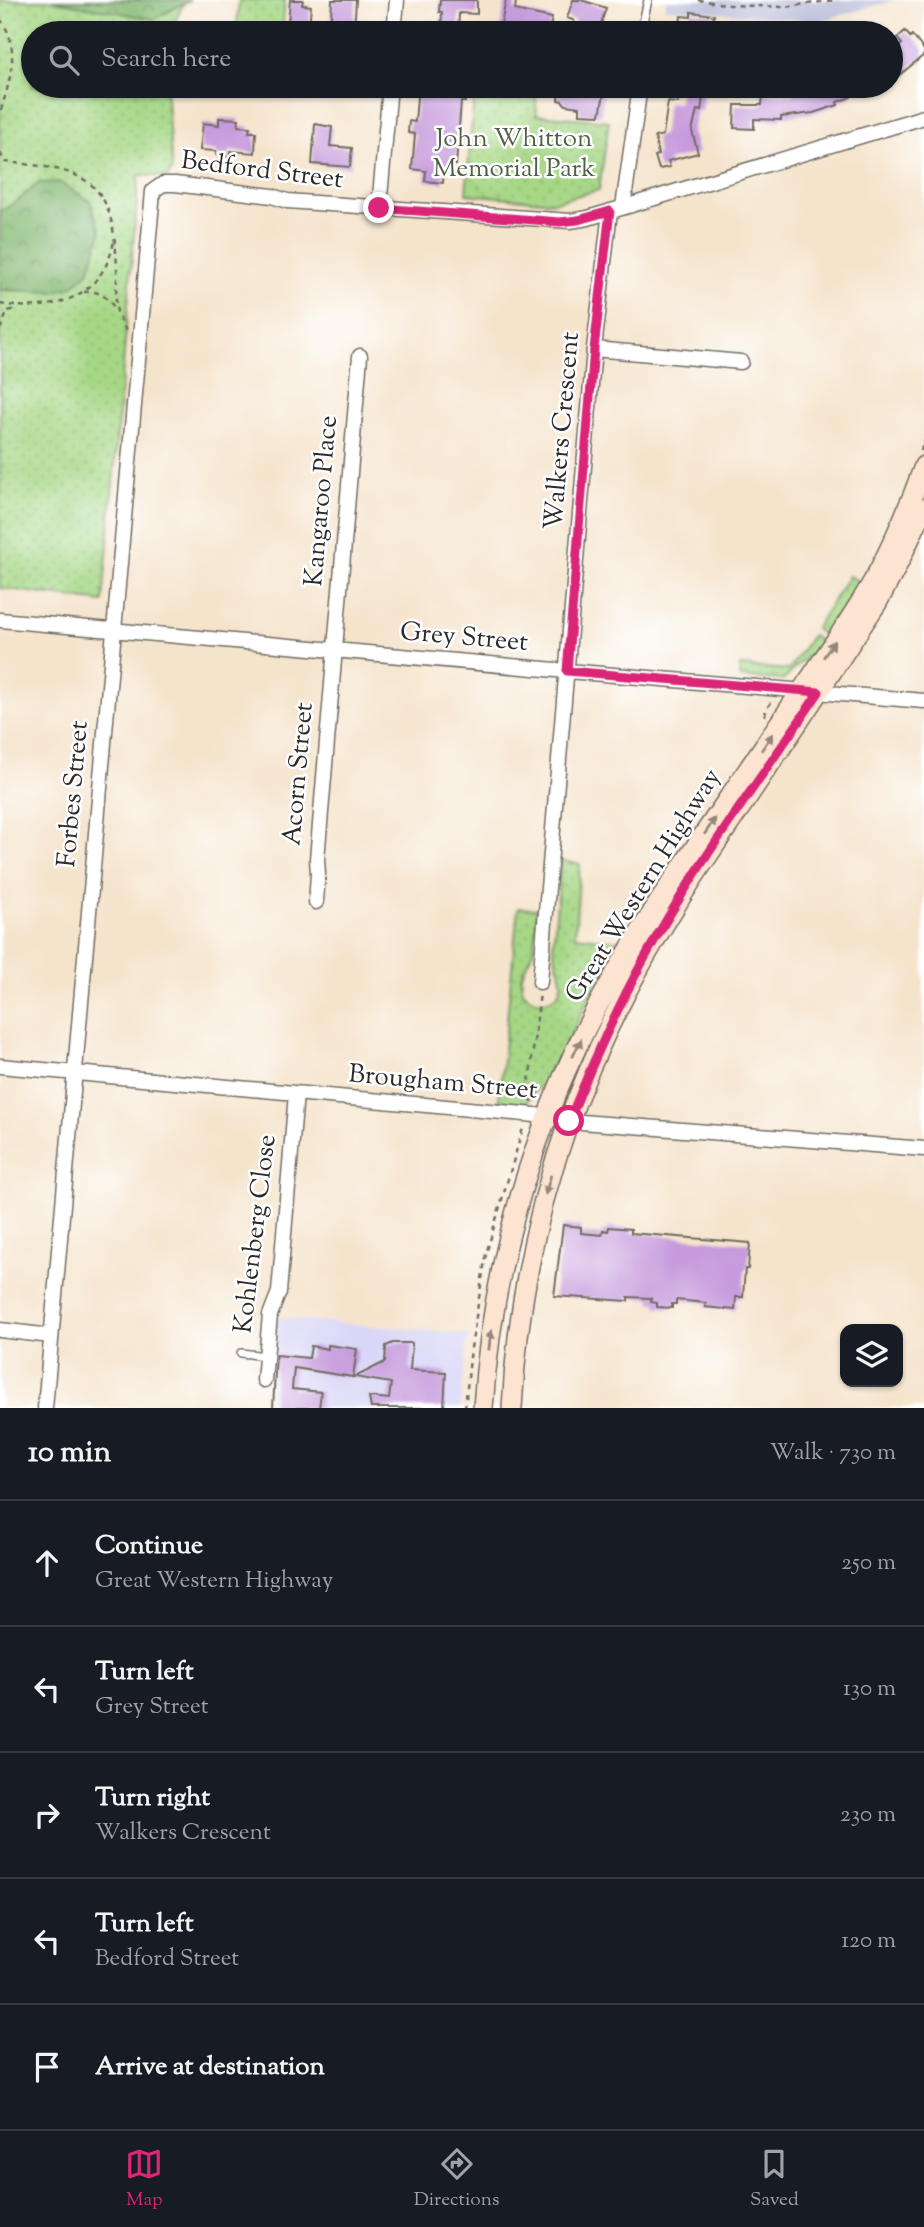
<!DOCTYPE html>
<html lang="en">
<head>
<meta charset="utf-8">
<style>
  :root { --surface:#171b24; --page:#242831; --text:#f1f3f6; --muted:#9ea1a6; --line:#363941; --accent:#db2777 }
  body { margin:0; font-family:"Sorts Mill Goudy",serif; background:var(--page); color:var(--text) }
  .controls { position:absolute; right:21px; bottom:21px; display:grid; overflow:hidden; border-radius:14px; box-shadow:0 2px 5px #0004 }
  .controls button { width:63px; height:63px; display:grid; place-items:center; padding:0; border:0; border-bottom:2px solid var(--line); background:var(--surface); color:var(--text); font:35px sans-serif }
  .stop { position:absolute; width:21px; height:21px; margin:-16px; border:5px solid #db2777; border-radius:50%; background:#fff }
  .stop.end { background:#db2777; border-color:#fff; box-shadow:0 2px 7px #0008 }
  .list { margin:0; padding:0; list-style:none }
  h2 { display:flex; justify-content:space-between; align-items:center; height:91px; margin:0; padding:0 28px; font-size:30px }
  h2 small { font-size:23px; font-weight:400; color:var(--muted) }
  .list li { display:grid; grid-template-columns:46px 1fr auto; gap:21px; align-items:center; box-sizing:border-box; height:126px; padding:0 28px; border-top:2px solid var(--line) }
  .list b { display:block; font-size:26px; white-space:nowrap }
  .list p { margin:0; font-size:23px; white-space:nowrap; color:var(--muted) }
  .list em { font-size:23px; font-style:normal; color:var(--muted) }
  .icon { flex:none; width:38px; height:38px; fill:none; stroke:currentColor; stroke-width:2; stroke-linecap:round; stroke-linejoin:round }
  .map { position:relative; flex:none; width:924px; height:1408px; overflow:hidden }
  .search { position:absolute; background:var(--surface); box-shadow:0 2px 5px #0004; left:21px; right:21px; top:21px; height:77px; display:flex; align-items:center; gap:18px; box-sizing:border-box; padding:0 24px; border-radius:38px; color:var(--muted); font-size:26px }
  .sheet { height:721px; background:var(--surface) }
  nav { display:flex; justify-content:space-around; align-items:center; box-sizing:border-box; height:98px; border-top:2px solid var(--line); background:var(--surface); font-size:19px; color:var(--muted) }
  nav a { display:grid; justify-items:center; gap:4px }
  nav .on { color:var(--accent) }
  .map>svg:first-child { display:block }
  .built { fill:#d9d6f7 }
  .railway { fill:#c0c2dd }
  .green { fill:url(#green-dots); stroke:#688158; stroke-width:2 }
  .forest { fill:url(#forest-crowns); stroke:#58724e; stroke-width:2 }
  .building { fill:#c69adc }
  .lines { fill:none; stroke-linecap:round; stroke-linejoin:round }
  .lane-casing { stroke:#726c63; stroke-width:10 }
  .street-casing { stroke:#726c63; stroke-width:17 }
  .secondary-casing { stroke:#726c63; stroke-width:22 }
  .path { stroke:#726c63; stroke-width:2.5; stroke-dasharray:5 5; stroke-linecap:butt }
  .lane { stroke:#fff; stroke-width:7 }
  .street { stroke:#fff; stroke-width:14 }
  .secondary { stroke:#fde4d1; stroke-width:19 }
  .oneway { fill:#94887e }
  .route { stroke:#db2777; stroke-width:9 }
  .labels { text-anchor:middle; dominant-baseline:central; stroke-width:5; stroke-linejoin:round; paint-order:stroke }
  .park-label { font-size:26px; fill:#505f46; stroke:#fff }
  .street-label { font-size:26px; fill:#2b2b2b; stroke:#fff }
</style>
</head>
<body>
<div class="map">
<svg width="924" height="1408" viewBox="0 0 924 1408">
  <defs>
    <pattern id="green-dots" width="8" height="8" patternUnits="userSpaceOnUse" patternTransform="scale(1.75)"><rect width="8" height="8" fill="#a6d785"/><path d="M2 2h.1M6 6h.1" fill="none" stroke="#8fb973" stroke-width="1.8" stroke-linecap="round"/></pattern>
    <pattern id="forest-crowns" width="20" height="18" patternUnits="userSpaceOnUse" patternTransform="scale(1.75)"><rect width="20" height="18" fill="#84b872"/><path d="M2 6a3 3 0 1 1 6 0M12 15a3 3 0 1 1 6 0" fill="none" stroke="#6c965e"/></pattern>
  </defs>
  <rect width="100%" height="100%" fill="#fff"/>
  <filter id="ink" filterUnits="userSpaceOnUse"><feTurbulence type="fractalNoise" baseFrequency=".0143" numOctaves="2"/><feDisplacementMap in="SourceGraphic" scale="14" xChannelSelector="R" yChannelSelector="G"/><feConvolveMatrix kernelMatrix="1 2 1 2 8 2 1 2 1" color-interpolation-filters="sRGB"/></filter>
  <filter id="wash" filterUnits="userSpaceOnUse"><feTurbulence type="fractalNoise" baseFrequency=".00686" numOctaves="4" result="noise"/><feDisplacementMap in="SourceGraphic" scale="28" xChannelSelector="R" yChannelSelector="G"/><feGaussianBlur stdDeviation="1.57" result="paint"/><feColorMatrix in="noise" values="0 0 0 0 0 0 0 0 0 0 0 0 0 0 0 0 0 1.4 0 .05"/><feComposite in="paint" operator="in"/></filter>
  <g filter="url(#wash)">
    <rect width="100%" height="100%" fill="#f5e4cc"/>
    <path class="built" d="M277,1318L468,1334L460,1408H269Z"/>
    <path class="railway" d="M660,0H895L820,21L665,8L666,1Z"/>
    <path class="green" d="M0,0H50L154,19L184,3L169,33H33V86H166L172,169L168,177L139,175L103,602L0,588V290L39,183L19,200L0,212Z
      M239,0H285L282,33H236Z
      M475,86H535L537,115L609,121L599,190L553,202L466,194Z
      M849,576L860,582L825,636L815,629Z
      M812,635L821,642C812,654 809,655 799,664C792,669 790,677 782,680L739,677L740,666L789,670Z
      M561,861L580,864L575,936L620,941L592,992L551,1076L535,1091L526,1104L499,1101L518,908L537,909L534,949L521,976L523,992C530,999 538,1004 548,1000C573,993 555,963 553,947Z"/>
    <path class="forest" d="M50,0H190L154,19Z
      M59,182L90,201L101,232L89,271L73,286L53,292L0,290V212L19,200L39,183Z"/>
    <g id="blocks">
      <path class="building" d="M290,0H303L302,5L311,6L309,28L291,26V23H288Z
        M332,0H356L354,33H330Z
        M440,0H477V14L459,13L458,33H441L442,12H439Z
        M506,0H516L515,10L552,18L549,33L500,29Z
        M573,0H581L606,8L598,33H582L573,20L567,18Z
        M691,12L714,15L712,33H679L681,16L691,17Z
        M905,31L910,37L912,35L924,50V55L897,77L891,69V53L902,44L897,38Z
        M418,86H466L465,102H461L456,165H450V171L444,170L443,183L425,181L426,171L412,169L415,134L408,133L409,121L415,122Z
        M559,86L605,88L600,115L580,114V107L566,105L562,101L558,100Z
        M792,86H847L851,97L837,102L838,105L813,113L781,117V120L754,119V129L734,128L735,105H762L763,94L794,96Z
        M682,87L704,90L701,111L697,110L692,131L698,153L668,161L670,167L659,169L655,156L658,155L655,137L663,135L668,102L678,103Z
        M219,118L239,119L238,126L250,127L249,132H256L255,153L230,151L229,157L216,155V151L200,150L203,123L219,125Z
        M315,124L332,127L330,146L352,148L350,167L312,164Z
        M563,1225L581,1227V1233L602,1235L603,1230L608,1231L609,1227L631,1229V1233L750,1243L748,1269H745L743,1297H736L735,1310L705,1307L706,1303L676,1300V1304H672V1308L657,1307V1303L651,1302V1298L628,1297V1301L554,1296Z
        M393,1343H412L410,1370L446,1372L444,1408H371L369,1397L389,1399L391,1383L355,1377L385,1362L386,1346Z
        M328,1345L357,1349L353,1377L294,1368L292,1389L321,1392L319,1408H273L276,1355L309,1358L311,1346L328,1349Z"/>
    </g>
  </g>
  <g filter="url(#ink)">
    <use href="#blocks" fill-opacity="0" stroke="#726c63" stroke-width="2"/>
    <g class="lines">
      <g class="lane-casing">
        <path id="lane" d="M642,27L648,0
          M241,1353L266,1356"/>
      </g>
      <g class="street-casing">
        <path id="street" d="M642,27L643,33
          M394,33L397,0
          M623,207L640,86
          M379,208L390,86
          M594,349L741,362
          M0,620L567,671L924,701
          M316,902L318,874L317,859L360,356
          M540,982L594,349L610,211
          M0,1066L535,1115L569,1121L924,1149
          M0,1330L51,1336
          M264,1380L270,1315L279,1292L296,1094
          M45,1408L153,191L163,184H175L272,196L287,201L570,221L588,218L924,117"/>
      </g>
      <g class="secondary-casing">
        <path id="secondary" d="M483,1408C492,1261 536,1114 609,985C655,902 711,825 764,746C801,690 842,636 875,578C894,542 910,505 924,466
          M512,1408C517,1312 534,1219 566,1129C595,1048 635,970 681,897C707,855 736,815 763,774C802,718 839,660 877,603L896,568L924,508"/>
      </g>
      <path class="path" d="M698,0L730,5L785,7L835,0
        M0,19C22,46 9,84 0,113
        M0,153L5,162C89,170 113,179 117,268C118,281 114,298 117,312C119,318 124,325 126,332
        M84,292C102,290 107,298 117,311
        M0,304C52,313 103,299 114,241
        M0,329L8,311L18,308
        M921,451L924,441
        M765,716L766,709L773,700
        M530,1101L528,1091L540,993
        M531,1102L539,1090
        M465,1408L471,1348L486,1254L523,1128"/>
      <use href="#lane" class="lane"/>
      <use href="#street" class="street"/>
      <use href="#secondary" class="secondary"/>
    </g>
    <defs><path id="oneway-solid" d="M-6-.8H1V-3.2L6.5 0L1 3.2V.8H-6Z" transform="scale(1.75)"/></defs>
    <g class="oneway">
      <use href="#oneway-solid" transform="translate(829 649) rotate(-56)"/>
      <use href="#oneway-solid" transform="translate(767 742) rotate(-56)"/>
      <use href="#oneway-solid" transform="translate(710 826) rotate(-56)"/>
      <use href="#oneway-solid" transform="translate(577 1048) rotate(-64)"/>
      <use href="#oneway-solid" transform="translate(548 1185) rotate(106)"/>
      <use href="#oneway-solid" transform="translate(490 1340) rotate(-83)"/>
    </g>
  </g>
  <g class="lines" filter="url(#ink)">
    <path class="route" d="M379,208L560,222L578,220L610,211L594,349L567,671L819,692C759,781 694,867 643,961C615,1012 591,1066 569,1121"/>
  </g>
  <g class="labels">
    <g class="park-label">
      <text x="514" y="139">John Whitton<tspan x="514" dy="30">Memorial Park</tspan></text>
    </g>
    <g class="street-label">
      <text transform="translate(262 171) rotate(7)">Bedford Street</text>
      <text transform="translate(563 431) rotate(-85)">Walkers Crescent</text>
      <text transform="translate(322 501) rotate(-85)">Kangaroo Place</text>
      <text transform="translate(464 638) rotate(5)">Grey Street</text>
      <text transform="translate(299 774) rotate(-85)">Acorn Street</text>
      <text transform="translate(74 794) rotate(-85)">Forbes Street</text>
      <text transform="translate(644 886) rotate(-58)">Great Western Highway</text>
      <text transform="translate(443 1083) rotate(5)">Brougham Street</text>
      <text transform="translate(256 1234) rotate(-83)">Kohlenberg Close</text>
    </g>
  </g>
</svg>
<div class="controls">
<button><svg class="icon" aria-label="layers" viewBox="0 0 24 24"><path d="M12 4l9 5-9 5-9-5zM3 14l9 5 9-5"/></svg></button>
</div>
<div class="stop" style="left:569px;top:1121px"></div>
<div class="stop end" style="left:379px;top:208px"></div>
<div class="search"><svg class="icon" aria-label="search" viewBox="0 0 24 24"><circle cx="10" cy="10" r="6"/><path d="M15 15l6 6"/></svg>Search here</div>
</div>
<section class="sheet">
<h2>10 min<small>Walk · 730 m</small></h2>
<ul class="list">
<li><svg class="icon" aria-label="ahead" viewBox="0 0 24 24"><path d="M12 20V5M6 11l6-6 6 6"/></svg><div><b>Continue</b><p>Great Western Highway</p></div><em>250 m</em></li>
<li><svg class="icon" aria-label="left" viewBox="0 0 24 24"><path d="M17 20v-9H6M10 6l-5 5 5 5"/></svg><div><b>Turn left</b><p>Grey Street</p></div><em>130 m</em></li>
<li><svg class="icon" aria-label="right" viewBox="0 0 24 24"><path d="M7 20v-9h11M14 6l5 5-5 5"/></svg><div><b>Turn right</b><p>Walkers Crescent</p></div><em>230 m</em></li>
<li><svg class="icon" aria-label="left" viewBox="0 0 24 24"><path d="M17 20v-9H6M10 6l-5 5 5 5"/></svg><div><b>Turn left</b><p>Bedford Street</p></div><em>120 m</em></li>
<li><svg class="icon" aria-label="arrive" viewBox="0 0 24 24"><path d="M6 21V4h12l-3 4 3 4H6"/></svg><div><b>Arrive at destination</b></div></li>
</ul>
</section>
<nav>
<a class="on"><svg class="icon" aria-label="map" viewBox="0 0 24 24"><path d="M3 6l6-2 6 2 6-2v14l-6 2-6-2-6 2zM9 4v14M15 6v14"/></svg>Map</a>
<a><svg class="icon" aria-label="directions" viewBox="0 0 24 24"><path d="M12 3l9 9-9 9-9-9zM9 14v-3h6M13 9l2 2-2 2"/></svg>Directions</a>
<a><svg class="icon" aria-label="saved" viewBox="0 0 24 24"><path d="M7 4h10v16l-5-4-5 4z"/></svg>Saved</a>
</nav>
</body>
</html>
